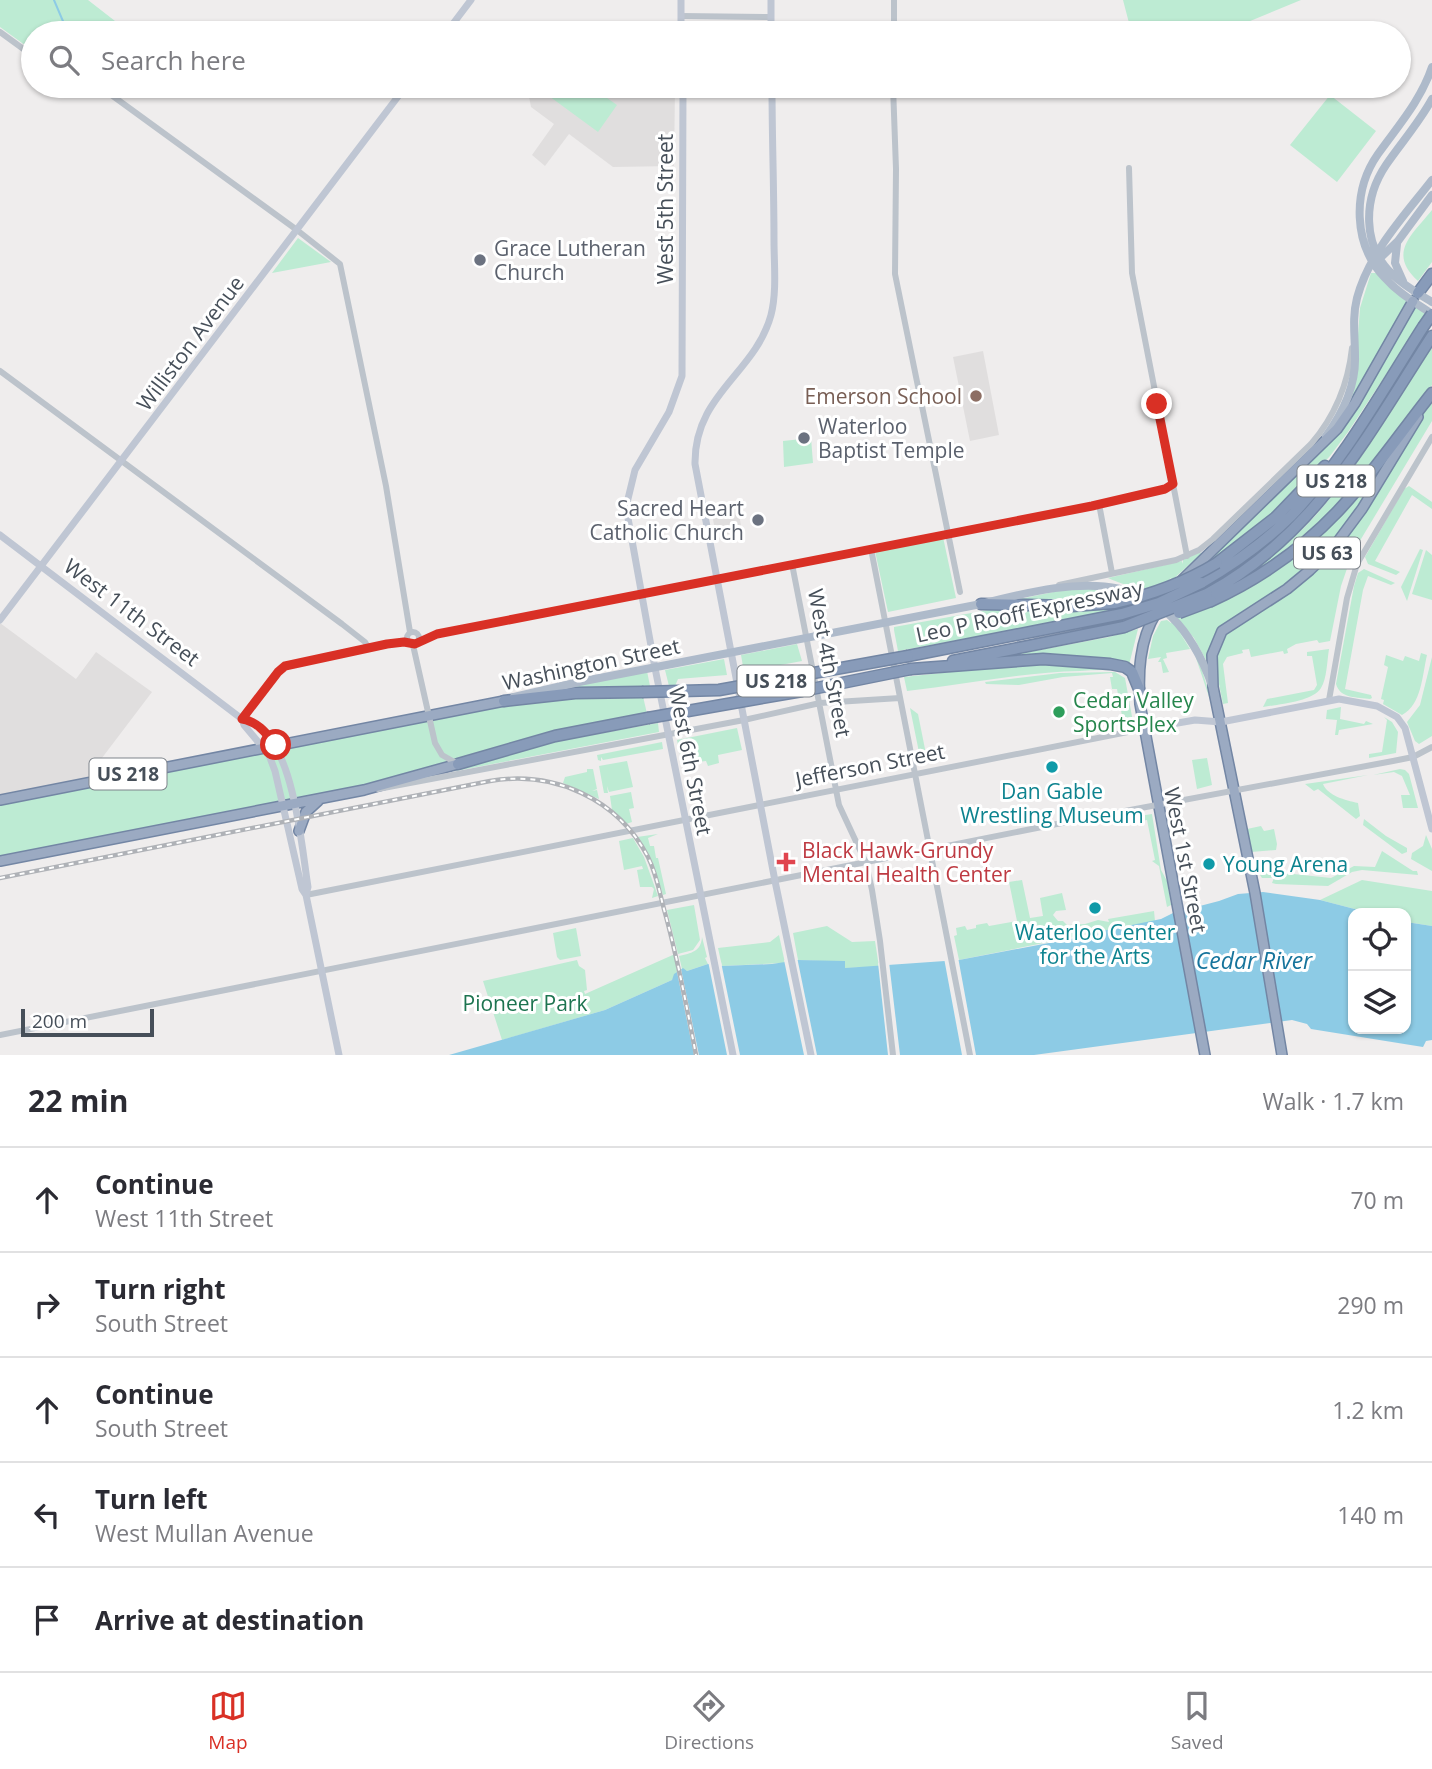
<!DOCTYPE html>
<html lang="en">
<head>
<meta charset="utf-8">
<style>
  :root { --surface:#fff; --page:#f7f7f7; --text:#2b2b33; --muted:#7c7c81; --line:#e1e1e2; --accent:#d93025 }
  body { margin:0; font-family:"Open Sans",sans-serif; background:var(--page); color:var(--text) }
  .controls { position:absolute; right:21px; bottom:21px; display:grid; overflow:hidden; border-radius:14px; box-shadow:0 2px 5px #0004 }
  .controls button { width:63px; height:63px; display:grid; place-items:center; padding:0; border:0; border-bottom:2px solid var(--line); background:var(--surface); color:var(--text); font:35px sans-serif }
  .scale { position:absolute; left:21px; bottom:18px; width:133px; box-sizing:border-box; padding-left:7px; border:4px solid #464f59; border-top:0; font-size:19px; line-height:24px; white-space:nowrap; color:#464f59; -webkit-text-stroke:5px #fff; paint-order:stroke }
  .stop { position:absolute; width:21px; height:21px; margin:-16px; border:5px solid #d93025; border-radius:50%; background:#fff }
  .stop.end { background:#d93025; border-color:#fff; box-shadow:0 2px 7px #0008 }
  .list { margin:0; padding:0; list-style:none }
  h2 { display:flex; justify-content:space-between; align-items:center; height:91px; margin:0; padding:0 28px; font-size:30px }
  h2 small { font-size:23px; font-weight:400; color:var(--muted) }
  .list li { display:grid; grid-template-columns:46px 1fr auto; gap:21px; align-items:center; box-sizing:border-box; height:105px; padding:0 28px; border-top:2px solid var(--line) }
  .list b { display:block; font-size:26px; white-space:nowrap }
  .list p { margin:0; font-size:23px; white-space:nowrap; color:var(--muted) }
  .list em { font-size:23px; font-style:normal; color:var(--muted) }
  .icon { flex:none; width:38px; height:38px; fill:none; stroke:currentColor; stroke-width:2; stroke-linecap:round; stroke-linejoin:round }
  .map { position:relative; flex:none; width:1432px; height:1055px; overflow:hidden }
  .search { position:absolute; background:var(--surface); box-shadow:0 2px 5px #0004; left:21px; right:21px; top:21px; height:77px; display:flex; align-items:center; gap:18px; box-sizing:border-box; padding:0 24px; border-radius:38px; color:var(--muted); font-size:26px }
  .sheet { height:616px; background:var(--surface) }
  nav { display:flex; justify-content:space-around; align-items:center; box-sizing:border-box; height:98px; border-top:2px solid var(--line); background:var(--surface); font-size:19px; color:var(--muted) }
  nav a { display:grid; justify-items:center; gap:4px }
  nav .on { color:var(--accent) }
  .map>svg:first-child { display:block }
  .education { fill:#e0dede }
  .green { fill:#bdebd3 }
  .water { fill:#8dcbe5 }
  .pier { fill:#efeded }
  .lines { fill:none; stroke-linecap:round; stroke-linejoin:round }
  .stream { stroke:#8dcbe5; stroke-width:2 }
  .trunk-casing { stroke:#7386a4; stroke-width:12 }
  .motorway-casing { stroke:#7386a4; stroke-width:13 }
  .tertiary { stroke:#bcc3cb; stroke-width:6 }
  .secondary { stroke:#bfc6d3; stroke-width:7 }
  .primary { stroke:#aebaca; stroke-width:8 }
  .trunk { stroke:#9baac2; stroke-width:9 }
  .motorway { stroke:#889bb9; stroke-width:10 }
  .rail-casing { stroke:#afb2b7; stroke-width:4.5 }
  .rail { stroke:#fff; stroke-width:2; stroke-dasharray:5; stroke-linecap:butt }
  .motorway-bridge-casing { stroke:#7386a4; stroke-width:13; stroke-linecap:butt }
  .motorway-bridge { stroke:#889bb9; stroke-width:10 }
  .route { stroke:#d93025; stroke-width:9 }
  .worship-dot { fill:#6b7280; stroke:#fff; stroke-width:2.5 }
  .education-dot { fill:#8d6e63; stroke:#fff; stroke-width:2.5 }
  .leisure-dot { fill:#2e9e5b; stroke:#fff; stroke-width:2.5 }
  .culture-dot { fill:#0f9aa8; stroke:#fff; stroke-width:2.5 }
  .health-dot { fill:#e0444e; stroke:#fff; stroke-width:2.5 }
  .labels { text-anchor:middle; dominant-baseline:central; stroke-width:6; stroke-linejoin:round; paint-order:stroke }
  .shield { fill:#fff; stroke:#7e848b; stroke-width:2 }
  .shield-label { font-size:19px; font-weight:bold; fill:#464f59 }
  .street-label { font-size:21px; fill:#464f59; stroke:#fff }
  .worship-label { font-size:21px; fill:#5b616d; stroke:#fff; text-anchor:start }
  .education-label { font-size:21px; fill:#785e54; stroke:#fff; text-anchor:end }
  .leisure-label { font-size:21px; fill:#27864d; stroke:#fff; text-anchor:start }
  .culture-label { font-size:21px; fill:#0d838f; stroke:#fff }
  .health-label { font-size:21px; fill:#be3a42; stroke:#fff; text-anchor:start }
  .park-label { font-size:21px; fill:#1d7450; stroke:#fff }
  .water-label { font-size:23px; font-style:italic; fill:#16749c; stroke:#fff }
</style>
</head>
<body>
<div class="map">
<svg width="1432" height="1055" viewBox="0 0 1432 1055">
  <rect width="100%" height="100%" fill="#efeded"/>
  <path class="education" d="M527,86H675L674,166L613,167L569,134L545,166L532,155L554,124L531,107Z
    M983,351L999,435L970,441L953,357Z
    M737,503L742,531L716,536L711,508Z
    M0,623L76,679L96,652L152,692L83,783L0,800Z"/>
  <path class="green" d="M0,0H88L115,21L105,33H33V51L0,27Z
    M1123,0H1301L1221,33H1139L1129,23Z
    M540,86H590L617,105L598,132L538,88Z
    M1330,95L1376,131L1337,182L1290,145Z
    M1432,210V262L1418,281C1387,253 1412,235 1432,210Z
    M298,238L331,262L272,273Z
    M1371,273H1377L1406,301V306L1352,404L1346,407L1358,335L1360,308Z
    M1415,306L1426,314L1348,432L1330,456L1286,503L1215,560L1212,556L1319,452Z
    M1432,347V385L1358,483L1309,535L1265,568L1230,587C1261,566 1291,543 1316,515C1361,464 1395,403 1432,347Z
    M1432,401V421L1352,554L1341,586L1330,641L1319,643L1317,640L1296,644L1287,649L1288,653L1284,654L1283,651L1251,657L1249,649L1242,650L1243,653L1227,657L1223,664L1228,703L1223,704L1214,659L1222,636L1308,575L1400,450Z
    M1406,429C1373,484 1343,543 1290,582C1262,603 1210,618 1209,660H1206L1194,638L1176,617L1295,554Z
    M811,438L813,463L784,467L783,441Z
    M1409,486L1432,502V509L1412,495L1375,561L1398,571L1400,572L1396,575L1368,564L1365,557L1404,489Z
    M943,537L956,598L888,612L875,551Z
    M1420,549L1423,550L1407,601L1401,587Z
    M1426,550L1432,555V600L1412,594Z
    M1200,552L1201,554L1170,582H1169L1172,577C1155,596 1129,587 1108,578L1182,561L1183,564V560Z
    M1364,569L1395,583L1391,585L1368,576L1363,590L1345,689L1371,695L1372,698L1370,699C1358,697 1340,699 1336,684L1354,586L1358,573Z
    M1094,587L1128,594L1078,603L1005,602L1068,589Z
    M1116,605L1121,608L1084,617L898,651L894,630V627L999,608Z
    M1167,620L1171,623L1173,621C1195,646 1204,671 1211,703L1195,655L1178,630L1190,649L1166,653L1167,658L1163,659L1169,672L1163,673L1161,662H1158L1161,657L1148,659L1153,636L1161,621Z
    M1138,629L1129,665L982,661L1109,637Z
    M797,644L802,661L744,672L741,655Z
    M1329,649C1327,661 1327,678 1321,688C1312,702 1280,704 1263,707L1267,699L1314,690L1317,685L1312,656H1307V652Z
    M1421,653L1427,655C1422,676 1422,704 1402,715L1383,704L1384,700L1381,699L1388,667L1384,665L1386,655L1403,661L1405,656L1419,661Z
    M1432,657V736L1419,744L1415,741L1407,722L1420,705Z
    M724,659L727,675L678,679L675,686H669L665,670Z
    M1044,662L1121,669L1126,673C1114,669 1096,670 1080,671C1022,672 965,685 907,691L904,677Z
    M647,671L650,686L569,687Z
    M1115,672L1125,678L1133,722L1125,724L1123,721L1117,689H1112L1110,677H1113L1112,673L1063,677L1019,685L986,684L985,682L1060,673Z
    M642,692L648,718L555,736L417,777L0,862V800L504,701Z
    M1341,707L1340,719L1364,724L1366,721L1373,724L1339,730L1338,735H1335L1337,720L1326,719L1327,710Z
    M910,708L918,714L926,754L921,762Z
    M1384,717L1392,722L1398,732L1396,753L1369,758V754L1382,752L1387,720Z
    M658,723L659,732L451,772L553,742Z
    M737,728L742,750L718,755L719,763L708,766L706,761L682,764L677,740Z
    M662,742L663,749L603,760L601,757V761L598,760L597,755Z
    M1207,758L1212,785L1197,789L1192,760Z
    M627,761L633,787L609,792L607,786L608,793H604L599,766Z
    M587,769H593L597,789L592,791L597,790L599,799L563,783L565,777L587,772Z
    M1400,769L1405,770L1409,774L1418,808H1403L1401,795H1410L1402,776L1394,772L1373,775Z
    M1368,775L1323,784C1328,796 1345,800 1358,803L1360,816L1356,819L1318,789L1314,791L1305,784Z
    M631,792L634,808L629,809L632,822L626,824L612,810L610,796Z
    M1152,814L1161,870L1167,881L1171,905L1167,907L1159,866L1152,861L1155,860L1147,820L1129,823L1127,821V818Z
    M1364,819L1386,836L1407,848V852L1402,854L1363,825Z
    M1261,826L1264,831L1274,829L1277,844L1276,850L1251,852L1247,829Z
    M658,834L648,838L650,846H654L656,858H658L666,894L663,895L652,861L637,837Z
    M1426,835L1432,849V871L1411,859L1412,853L1423,846Z
    M633,838L644,857L658,896L652,898L654,889L652,887H640L637,870L643,869L642,866L624,870L619,841Z
    M1382,851L1413,871H1417L1418,875L1362,870L1352,872L1328,886L1276,884L1272,883L1274,878H1262L1260,875L1261,872H1269V875H1274L1275,872L1331,878L1354,866L1375,867Z
    M1022,880L1030,918L1043,916L1040,898L1062,893L1066,910L1056,911L1053,915L1058,921H1063L1067,925L1085,924L1098,920L1109,922L1108,919L1154,911L1155,921L1102,931V933L1090,936L1089,934L959,960L954,936L957,935L956,928L965,926L967,930L976,928V925L987,923L989,926L1017,921L1009,882Z
    M1362,880L1432,891V926L1406,922V913H1370L1320,900Z
    M694,905L700,940L693,950L678,954L667,910Z
    M827,926L852,942L875,941L879,967L845,968V962L798,960L793,933Z
    M576,928L581,956L560,960L557,957L553,933Z
    M779,935L785,963L722,966L718,948L770,942Z
    M702,937L707,957L705,958L708,964L687,971L682,969L679,956C691,953 701,952 702,937Z
    M675,954L677,972L672,980L605,1010L502,1040L483,981L577,960L579,966L585,970L587,990L584,991L585,994Z"/>
  <path class="water" d="M1263,892L1320,900L1370,913H1353V1029H1406V922L1432,926V1040L1426,1041L1423,1047L1311,1029L1307,1024L1292,1020L1034,1055H449L605,1010L672,980L674,974L683,968L687,971L708,964L722,966L772,964L798,960L845,961V968L959,960L1101,933L1102,931L1161,919L1173,913L1219,901L1238,894Z"/>
  <path class="pier" d="M797,957L817,1055H804L784,960Z
    M958,957L976,1055H962L944,958Z
    M708,961L721,962L740,1055H727Z
    M889,962L900,1055H888L878,963Z
    M681,969L699,1055H694L677,972Z"/>
  <g class="lines">
    <path class="stream" d="M54,0L68,33"/>
    <g class="trunk-casing">
      <path id="trunk" d="M1182,580L1337,429L1355,403L1413,301
        M1156,613C1139,641 1138,673 1140,704L1205,1055
        M0,800L504,701
        M299,831L306,812L318,801
        M0,861L364,790L458,764
        M1282,1055L1255,893L1213,687L1212,655L1222,631L1287,589L1310,570L1333,548L1362,509L1418,417"/>
    </g>
    <g class="motorway-casing">
      <path id="motorway" d="M1418,293L1432,274
        M1217,563L1276,517L1325,466
        M1201,583C1234,564 1264,543 1291,516C1344,461 1382,391 1423,327
        M1207,594C1316,535 1367,436 1432,336
        M1211,601C1259,579 1301,550 1338,511C1372,475 1401,432 1432,393
        M981,604L1072,606L1114,603
        M908,656L1122,614
        M953,661L1124,627
        M911,669L1043,659L1110,664L1125,667L1132,672L1139,689
        M504,701L575,693L642,692
        M458,764L555,736L648,718"/>
    </g>
    <path class="tertiary" d="M894,0V33
      M681,16L771,17
      M0,32L33,56
      M99,86L297,230L340,264L386,486L410,632
      M893,86L896,169L895,274L960,592
      M1129,168L1132,273L1187,556
      M0,371L342,624L365,642L369,649
      M1099,504L1112,573
      M871,549L970,1055
      M792,564L839,805L866,863L872,890L880,941L893,1055
      M1059,585L1176,560L1199,550L1213,539L1311,444C1335,416 1348,385 1352,348
      M407 638a6 6 0 1 1 12 0a6 6 0 1 1-12 0Z
      M418,642L437,634L1099,504L1165,489L1173,484
      M413,645L435,743L442,755L458,764
      M1329,700L1347,598L1357,564L1432,437
      M242,719L278,672L285,666L387,644L408,642
      M378,789L744,720L820,703L900,698
      M306,895L1143,729
      M0,1035L1082,819L1393,761L1413,757L1432,747"/>
    <path class="secondary" d="M681,0V33
      M771,0V33
      M446,33L471,0
      M683,86L682,376L669,412L635,470L626,507L655,668L733,1055
      M772,86C772,137 774,189 774,240C774,265 777,291 771,315C755,374 694,394 695,464L775,881L811,1055
      M0,535L242,719C294,728 301,845 308,887L306,895
      M0,620L406,86
      M242,719L244,725L269,755L275,771L302,889L306,895L339,1055
      M1143,729L1195,720L1221,722L1339,699L1377,706L1397,717L1405,728L1432,829"/>
    <path class="primary" d="M1432,67C1421,100 1398,126 1378,154C1352,191 1353,245 1385,278C1398,293 1416,303 1432,314
      M1432,99C1419,123 1401,143 1386,165C1363,199 1362,245 1392,274C1404,286 1419,294 1432,302
      M1397,244L1395,263L1403,281
      M1378,260L1398,241L1432,195
      M1326,436C1342,414 1356,385 1355,356C1355,336 1352,318 1357,298C1369,253 1404,216 1432,180
      M514,697L579,682L981,604C1086,577 1167,563 1212,685"/>
    <use href="#trunk" class="trunk"/>
    <use href="#motorway" class="motorway"/>
    <g class="rail-casing">
      <path id="rail" d="M0,878L490,781C554,770 618,799 648,857C657,875 660,895 665,913C678,960 687,1008 696,1055"/>
    </g>
    <use href="#rail" class="rail"/>
    <g class="motorway-bridge-casing">
      <path id="motorway-bridge" d="M1423,327L1432,314
        M1114,603C1151,595 1184,583 1217,563
        M1179,613L1211,601
        M1122,614L1159,603L1201,583
        M1124,627L1207,594
        M642,692L719,690L908,656
        M648,718L802,691L911,669"/>
    </g>
    <use href="#motorway-bridge" class="motorway-bridge"/>
  </g>
  <g class="lines">
    <path class="route" d="M276,745C267,734 257,721 242,719L278,672L285,666L387,644L404,642L415,644L437,634L1092,506L1165,489L1173,484L1157,404"/>
  </g>
  <g class="worship-dot">
    <circle cx="480" cy="260" r="7"/>
    <circle cx="804" cy="438" r="7"/>
    <circle cx="758" cy="520" r="7"/>
  </g>
  <circle class="education-dot" cx="976" cy="396" r="7"/>
  <circle class="leisure-dot" cx="1059" cy="712" r="7"/>
  <g class="culture-dot">
    <circle cx="1052" cy="767" r="7"/>
    <circle cx="1209" cy="864" r="7"/>
    <circle cx="1095" cy="908" r="7"/>
  </g>
  <path class="health-dot" d="M782.5 851.5h7v7h7v7h-7v7h-7v-7h-7v-7h7z"/>
  <g class="labels">
    <g class="shield">
      <rect x="1297.5" y="465.5" width="77" height="31" rx="5"/>
      <rect x="1294" y="537.5" width="66" height="31" rx="5"/>
      <rect x="737.5" y="665.5" width="77" height="31" rx="5"/>
      <rect x="89.5" y="758.5" width="77" height="31" rx="5"/>
    </g>
    <g class="shield-label">
      <text x="1336" y="481">US 218</text>
      <text x="1327" y="553">US 63</text>
      <text x="776" y="681">US 218</text>
      <text x="128" y="774">US 218</text>
    </g>
    <g class="street-label">
      <text transform="translate(665 209) rotate(-90)">West 5th Street</text>
      <text transform="translate(190 343) rotate(-53)">Williston Avenue</text>
      <text transform="translate(1029 611) rotate(-12)">Leo P Rooff Expressway</text>
      <text transform="translate(132 612) rotate(37)">West 11th Street</text>
      <text transform="translate(830 663) rotate(79)">West 4th Street</text>
      <text transform="translate(591 664) rotate(-12)">Washington Street</text>
      <text transform="translate(691 761) rotate(79)">West 6th Street</text>
      <text transform="translate(870 765) rotate(-11)">Jefferson Street</text>
      <text transform="translate(1186 860) rotate(79)">West 1st Street</text>
    </g>
    <g class="worship-label">
      <text x="494" y="248">Grace Lutheran<tspan x="494" dy="24">Church</tspan></text>
      <text x="818" y="426">Waterloo<tspan x="818" dy="24">Baptist Temple</tspan></text>
      <text x="744" y="508" text-anchor="end">Sacred Heart<tspan x="744" dy="24">Catholic Church</tspan></text>
    </g>
    <g class="education-label">
      <text x="962" y="396">Emerson School</text>
    </g>
    <g class="leisure-label">
      <text x="1073" y="700">Cedar Valley<tspan x="1073" dy="24">SportsPlex</tspan></text>
    </g>
    <g class="culture-label">
      <text x="1052" y="791">Dan Gable<tspan x="1052" dy="24">Wrestling Museum</tspan></text>
      <text x="1223" y="864" text-anchor="start">Young Arena</text>
      <text x="1095" y="932">Waterloo Center<tspan x="1095" dy="24">for the Arts</tspan></text>
    </g>
    <g class="health-label">
      <text x="802" y="850">Black Hawk-Grundy<tspan x="802" dy="24">Mental Health Center</tspan></text>
    </g>
    <g class="park-label">
      <text x="525" y="1003">Pioneer Park</text>
    </g>
    <g class="water-label">
      <text x="1254" y="960">Cedar River</text>
    </g>
  </g>
</svg>
<div class="controls">
<button><svg class="icon" aria-label="locate" viewBox="0 0 24 24"><circle cx="12" cy="12" r="6"/><path d="M12 2v4M12 18v4M2 12h4M18 12h4"/></svg></button>
<button><svg class="icon" aria-label="layers" viewBox="0 0 24 24"><path d="M12 4l9 5-9 5-9-5zM3 14l9 5 9-5"/></svg></button>
</div>
<div class="scale">200 m</div>
<div class="stop" style="left:276px;top:745px"></div>
<div class="stop end" style="left:1157px;top:404px"></div>
<div class="search"><svg class="icon" aria-label="search" viewBox="0 0 24 24"><circle cx="10" cy="10" r="6"/><path d="M15 15l6 6"/></svg>Search here</div>
</div>
<section class="sheet">
<h2>22 min<small>Walk · 1.7 km</small></h2>
<ul class="list">
<li><svg class="icon" aria-label="ahead" viewBox="0 0 24 24"><path d="M12 20V5M6 11l6-6 6 6"/></svg><div><b>Continue</b><p>West 11th Street</p></div><em>70 m</em></li>
<li><svg class="icon" aria-label="right" viewBox="0 0 24 24"><path d="M7 20v-9h11M14 6l5 5-5 5"/></svg><div><b>Turn right</b><p>South Street</p></div><em>290 m</em></li>
<li><svg class="icon" aria-label="ahead" viewBox="0 0 24 24"><path d="M12 20V5M6 11l6-6 6 6"/></svg><div><b>Continue</b><p>South Street</p></div><em>1.2 km</em></li>
<li><svg class="icon" aria-label="left" viewBox="0 0 24 24"><path d="M17 20v-9H6M10 6l-5 5 5 5"/></svg><div><b>Turn left</b><p>West Mullan Avenue</p></div><em>140 m</em></li>
<li><svg class="icon" aria-label="arrive" viewBox="0 0 24 24"><path d="M6 21V4h12l-3 4 3 4H6"/></svg><div><b>Arrive at destination</b></div></li>
</ul>
</section>
<nav>
<a class="on"><svg class="icon" aria-label="map" viewBox="0 0 24 24"><path d="M3 6l6-2 6 2 6-2v14l-6 2-6-2-6 2zM9 4v14M15 6v14"/></svg>Map</a>
<a><svg class="icon" aria-label="directions" viewBox="0 0 24 24"><path d="M12 3l9 9-9 9-9-9zM9 14v-3h6M13 9l2 2-2 2"/></svg>Directions</a>
<a><svg class="icon" aria-label="saved" viewBox="0 0 24 24"><path d="M7 4h10v16l-5-4-5 4z"/></svg>Saved</a>
</nav>
</body>
</html>
